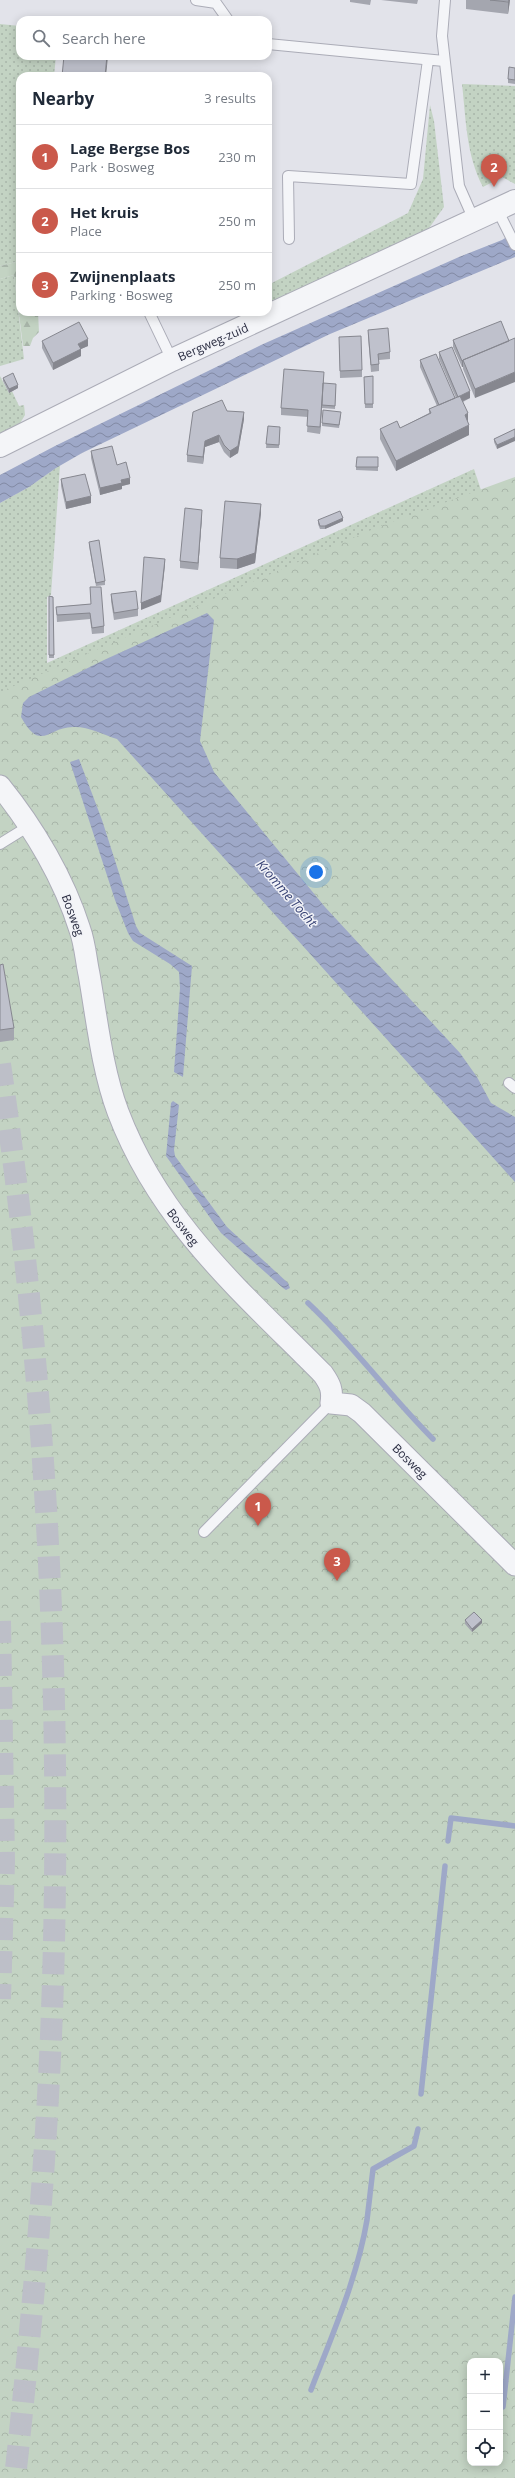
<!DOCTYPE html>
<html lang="en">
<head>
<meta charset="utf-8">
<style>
  :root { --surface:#fff; --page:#f2f2f3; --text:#1f2937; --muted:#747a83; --line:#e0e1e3; --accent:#ca594b }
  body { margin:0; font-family:"Open Sans",sans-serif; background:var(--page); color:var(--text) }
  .controls { position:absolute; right:12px; bottom:12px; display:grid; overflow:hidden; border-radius:8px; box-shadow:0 2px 10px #0003 }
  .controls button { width:36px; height:36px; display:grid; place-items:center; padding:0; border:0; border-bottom:1px solid var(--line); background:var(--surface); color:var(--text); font:20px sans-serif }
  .you { position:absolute; left:316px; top:872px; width:14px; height:14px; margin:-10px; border:3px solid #fff; border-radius:50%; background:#1a73e8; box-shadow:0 0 0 6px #1a73e833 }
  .badge { display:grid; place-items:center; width:26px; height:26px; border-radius:50%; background:var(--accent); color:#fff; font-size:13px; font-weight:700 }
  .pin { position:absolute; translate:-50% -33px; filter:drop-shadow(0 1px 2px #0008) }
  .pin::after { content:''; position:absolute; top:21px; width:14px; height:12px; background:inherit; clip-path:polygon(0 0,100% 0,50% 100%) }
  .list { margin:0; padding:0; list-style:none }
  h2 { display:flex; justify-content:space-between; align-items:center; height:52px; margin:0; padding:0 16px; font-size:17px }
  h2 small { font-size:13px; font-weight:400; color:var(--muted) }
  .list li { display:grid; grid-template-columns:26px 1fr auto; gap:12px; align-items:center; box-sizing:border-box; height:64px; padding:0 16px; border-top:1px solid var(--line) }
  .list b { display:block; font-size:15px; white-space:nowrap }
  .list p { margin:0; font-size:13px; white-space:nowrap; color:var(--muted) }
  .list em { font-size:13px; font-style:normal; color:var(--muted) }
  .icon { flex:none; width:22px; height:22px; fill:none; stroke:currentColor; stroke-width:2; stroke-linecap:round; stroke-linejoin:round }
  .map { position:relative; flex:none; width:515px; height:2478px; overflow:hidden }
  .search { position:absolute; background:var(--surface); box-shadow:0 2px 10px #0003; left:16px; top:16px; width:256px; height:44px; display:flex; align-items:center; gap:10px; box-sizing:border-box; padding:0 14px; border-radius:12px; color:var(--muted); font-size:15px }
  .panel { position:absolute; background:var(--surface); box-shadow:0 2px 10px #0003; left:16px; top:72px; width:256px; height:244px; border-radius:12px }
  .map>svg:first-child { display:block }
  .grass { fill:url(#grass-dots) }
  .forest { fill:url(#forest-firs) }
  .park { fill:url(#park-crowns); fill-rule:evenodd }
  .water { fill:url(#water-waves) }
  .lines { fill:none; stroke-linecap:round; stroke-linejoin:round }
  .stream { stroke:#9ea8c8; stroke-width:5.5 }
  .motorway-tunnel { stroke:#bdbfc8; stroke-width:22; stroke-dasharray:22 11; stroke-linecap:butt }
  .service-casing { stroke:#abacb7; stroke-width:12 }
  .minor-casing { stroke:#abacb7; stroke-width:23 }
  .tertiary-casing { stroke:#abacb7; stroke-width:24 }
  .service { stroke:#f4f5f8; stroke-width:10 }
  .minor { stroke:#f4f5f8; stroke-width:21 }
  .tertiary { stroke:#f4f5f8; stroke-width:22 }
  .wall { fill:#a4a6af }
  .shaded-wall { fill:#86878f }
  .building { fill:#bfc1cc; stroke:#86878f }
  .labels { text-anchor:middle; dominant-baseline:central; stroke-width:3; stroke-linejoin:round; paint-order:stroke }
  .street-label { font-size:12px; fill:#2a2d41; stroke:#f1f2f7 }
  .water-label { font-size:13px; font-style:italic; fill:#364174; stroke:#f1f2f7 }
</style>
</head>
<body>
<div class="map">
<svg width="515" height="2478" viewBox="0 0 515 2478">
  <defs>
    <pattern id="grass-dots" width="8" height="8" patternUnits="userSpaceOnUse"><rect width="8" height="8" fill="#c3d3c3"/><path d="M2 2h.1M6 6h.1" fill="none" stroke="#a8b5a9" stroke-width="1.8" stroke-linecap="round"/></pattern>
    <pattern id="forest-firs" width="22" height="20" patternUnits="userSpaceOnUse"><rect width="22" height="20" fill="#c3d3c3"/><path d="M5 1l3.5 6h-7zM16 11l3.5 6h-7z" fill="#a8b5a9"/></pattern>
    <pattern id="park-crowns" width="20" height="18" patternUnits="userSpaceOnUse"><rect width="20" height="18" fill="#c3d3c3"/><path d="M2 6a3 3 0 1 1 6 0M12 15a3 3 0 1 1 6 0" fill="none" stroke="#a8b5a9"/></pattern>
    <pattern id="water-waves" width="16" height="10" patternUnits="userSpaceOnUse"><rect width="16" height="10" fill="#9ea8c8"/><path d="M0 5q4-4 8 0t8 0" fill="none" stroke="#8189a4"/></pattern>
  </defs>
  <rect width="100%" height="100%" fill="#e2e3ea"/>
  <path class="grass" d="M0,24L20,26V56H56L54,76H20V261L0,266Z
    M462,84L515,86V184L502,177L483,187C466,155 466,119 462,84Z
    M430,105L434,121L444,207L427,231L268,303V285L408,213L423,179Z
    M14,275L24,359L0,366V279Z
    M0,376L9,393L12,391L19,406L24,405L25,415L19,425L0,435Z
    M60,465L51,595L47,597V663L474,469L481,490L480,494L0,773V503L29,487Z"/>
  <path class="forest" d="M20,261V312H38L39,332L33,338L30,346H23L14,275L0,279V266Z"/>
  <path class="park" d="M515,477V2478H0V692L378,527ZM470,2361H500V2463H470Z"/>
  <path class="water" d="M515,232V257L330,334L82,453L56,468L29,487L0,503V475L55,446L261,345L459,257L502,240Z
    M207,613L214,620L200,741L214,772L325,907L460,1053L477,1077L491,1103L515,1117V1182L117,739C104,735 87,726 73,727C48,727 41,753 21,717L23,703L29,697L104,660Z
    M79,759L102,820L136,926L140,933L192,966L183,1077L174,1072L180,988L179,972L170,964L133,941L128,933L115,900L70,762Z
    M173,1101L179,1105L174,1150L175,1156L227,1227L288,1283L290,1288L286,1290L283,1288L221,1233L166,1156L171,1103Z"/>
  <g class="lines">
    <path class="stream" d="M308,1303C353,1345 389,1395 433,1439
      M448,1841L451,1818L515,1826
      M421,2094L445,1866
      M311,2390C332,2335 357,2279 367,2220C369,2203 371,2186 373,2169L414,2146L418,2129
      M503,2407L515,2297"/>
    <path class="motorway-tunnel" d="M0,1064C45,1367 62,1674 53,1981C48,2147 33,2313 15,2478
      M0,1621L4,1861L0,1999"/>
    <g class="service-casing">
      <path id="service" d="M196,0L216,3L228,20
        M445,0L442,36L459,186L474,220
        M268,44L444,61
        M497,209L515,245
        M289,239L288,176L411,184L428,60
        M149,312L172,360
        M0,844L29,826
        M509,1083L515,1088
        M204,1532L331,1403"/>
    </g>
    <g class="minor-casing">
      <path id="minor" d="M0,786C34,828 64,879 80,930C85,944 86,960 89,974C97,1020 102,1069 118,1112C160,1223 242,1292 323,1374C330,1384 333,1390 331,1403L351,1405L362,1413L515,1565"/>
    </g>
    <g class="tertiary-casing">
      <path id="tertiary" d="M0,446L172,360L515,201"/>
    </g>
    <use href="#service" class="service"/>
    <use href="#minor" class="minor"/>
    <use href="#tertiary" class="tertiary"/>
  </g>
  <path class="wall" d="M350,0H371L370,5L350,2Z
    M381,0H418L417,4Z
    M466,0H510L508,14L466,9Z
    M515,68V84L508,83V79Z
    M368,330L390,352V359L379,360V371L371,372L368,337Z
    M453,340L509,341L475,398L463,369V367H462L453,347Z
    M42,341L88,346L81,349V356L53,370L42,348Z
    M339,344L362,370V377L340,378Z
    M439,352L470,398L463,402L468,423L469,435L396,471L380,439V429L400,428L429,413V409L437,406L420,367V360L455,398H456L439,359Z
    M373,376V408H365L364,377Z
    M3,378L18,388L9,393L3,381Z
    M323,383L336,387L335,409L322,408V406L320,434L307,432L308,417L281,415V408Z
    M227,411L244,419L238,453L230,458L224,452L219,442L205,447L203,464L187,462V455Z
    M341,415L339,428L322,426V423Z
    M268,426L280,430L279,448H266Z
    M515,429L497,449L494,442V439Z
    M91,451L117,465L130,484L122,486V489L100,495L91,458Z
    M378,457V471L356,470V467Z
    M61,479L91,503L66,509L61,486Z
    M261,513L255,563L237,569L220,568V558Z
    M202,516L198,570L180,568V561Z
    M318,520L343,521L325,529H320L318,524Z
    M89,542L105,581V585L96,586L89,546Z
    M90,587L104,626V633L92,634L90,619L57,622L56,607L91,604Z
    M111,594L138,609V616L114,620L111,601Z
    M49,596L53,597L54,658H49Z
    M0,965L14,1028V1040L0,1042Z
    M465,1620L482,1623L472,1632L465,1624Z"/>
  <path class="shaded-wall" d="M509,0H510L508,14V2Z
    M107,56H108L106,76H105Z
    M88,339V346L81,349V356L53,370V363L78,344Z
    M463,360V367H462V361Z
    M324,372V379L320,434V427Z
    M515,372V382L475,398V389Z
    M18,385V388L9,393V389Z
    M470,391V398L458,403V397Z
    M244,412V419L238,453L230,458V451Z
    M468,413V423L465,415Z
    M469,425V435L396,471V461Z
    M219,435V442L205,447L203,464V457L205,441Z
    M515,437V441L497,449V445Z
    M130,478V484L122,486V489L100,495V488L121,480Z
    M91,496V503L66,509V502Z
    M261,504V513L255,563L237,569V559Z
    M202,510V516L198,570V563Z
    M343,518V521L325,529V526Z
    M165,559V565L161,602L141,610V603Z
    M482,1620V1623L472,1632V1629Z"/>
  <path class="building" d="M490,0H509L508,2Z
    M64,56H107L105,76H62Z
    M509,67L515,68V80L508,79Z
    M501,321L509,341L463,360L462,361L453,340Z
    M79,322L88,339L78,344L81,349L53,363L42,341Z
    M388,328L390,352L378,354L379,364L371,365L368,330Z
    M361,336L362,370L340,371L339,337Z
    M515,338V372L475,389L463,360Z
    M452,347L470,391L458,397L439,352Z
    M436,354L455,398L439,405L420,360Z
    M284,369L324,372L320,427L307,426L308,410L281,408Z
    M13,373L18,385L9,389L3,378Z
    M373,376V404H365L364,377Z
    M323,383L336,384L335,406L322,405Z
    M460,396L468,413L465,415L469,425L396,461L380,429L397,421L400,428L431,413L429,409Z
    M222,400L227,411L244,412L238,446L230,451L224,445L219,435L205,441L203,457L187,455L193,412Z
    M323,410L341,412L339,425L322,423Z
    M268,426L280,427L279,445L266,444Z
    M515,429V437L497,445L494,439Z
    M112,446L117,465L126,462L130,478L121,480L122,483L100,488L91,451Z
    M357,457H378V467H356Z
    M85,474L91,496L66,502L61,479Z
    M225,501L261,504L255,553L237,559L220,558Z
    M185,508L202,510L198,563L180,561Z
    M340,511L343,518L325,526H320L318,520Z
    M99,540L105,581L96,583L89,542Z
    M144,557L165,559L161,595L141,603Z
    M90,587H101L104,626L92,628L90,613L57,615L56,607L91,604Z
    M136,591L138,609L114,613L111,594Z
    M49,596L53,597L54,655H49Z
    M3,964L14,1028L0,1030V965Z
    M474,1612L482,1620L472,1629L465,1620Z"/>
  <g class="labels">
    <g class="street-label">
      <text transform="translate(213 342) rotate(-24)">Bergweg-zuid</text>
      <text transform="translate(73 915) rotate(70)">Bosweg</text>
      <text transform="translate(183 1227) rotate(52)">Bosweg</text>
      <text transform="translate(410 1461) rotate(45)">Bosweg</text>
    </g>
    <g class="water-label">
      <text transform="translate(287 893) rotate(49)">Kromme Tocht</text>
    </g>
  </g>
</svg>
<div class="controls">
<button>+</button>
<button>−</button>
<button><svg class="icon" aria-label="locate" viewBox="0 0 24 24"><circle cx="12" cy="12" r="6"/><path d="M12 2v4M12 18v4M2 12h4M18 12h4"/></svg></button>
</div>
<div class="you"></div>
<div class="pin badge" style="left:258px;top:1526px">1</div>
<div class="pin badge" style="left:494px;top:187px">2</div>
<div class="pin badge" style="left:337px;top:1581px">3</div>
<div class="search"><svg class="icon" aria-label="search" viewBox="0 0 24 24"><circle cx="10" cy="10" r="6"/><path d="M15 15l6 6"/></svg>Search here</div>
<section class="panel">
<h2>Nearby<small>3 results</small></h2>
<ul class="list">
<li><span class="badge">1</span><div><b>Lage Bergse Bos</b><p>Park · Bosweg</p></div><em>230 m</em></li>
<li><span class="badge">2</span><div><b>Het kruis</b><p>Place</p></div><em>250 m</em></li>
<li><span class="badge">3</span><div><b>Zwijnenplaats</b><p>Parking · Bosweg</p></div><em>250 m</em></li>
</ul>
</section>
</div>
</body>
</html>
